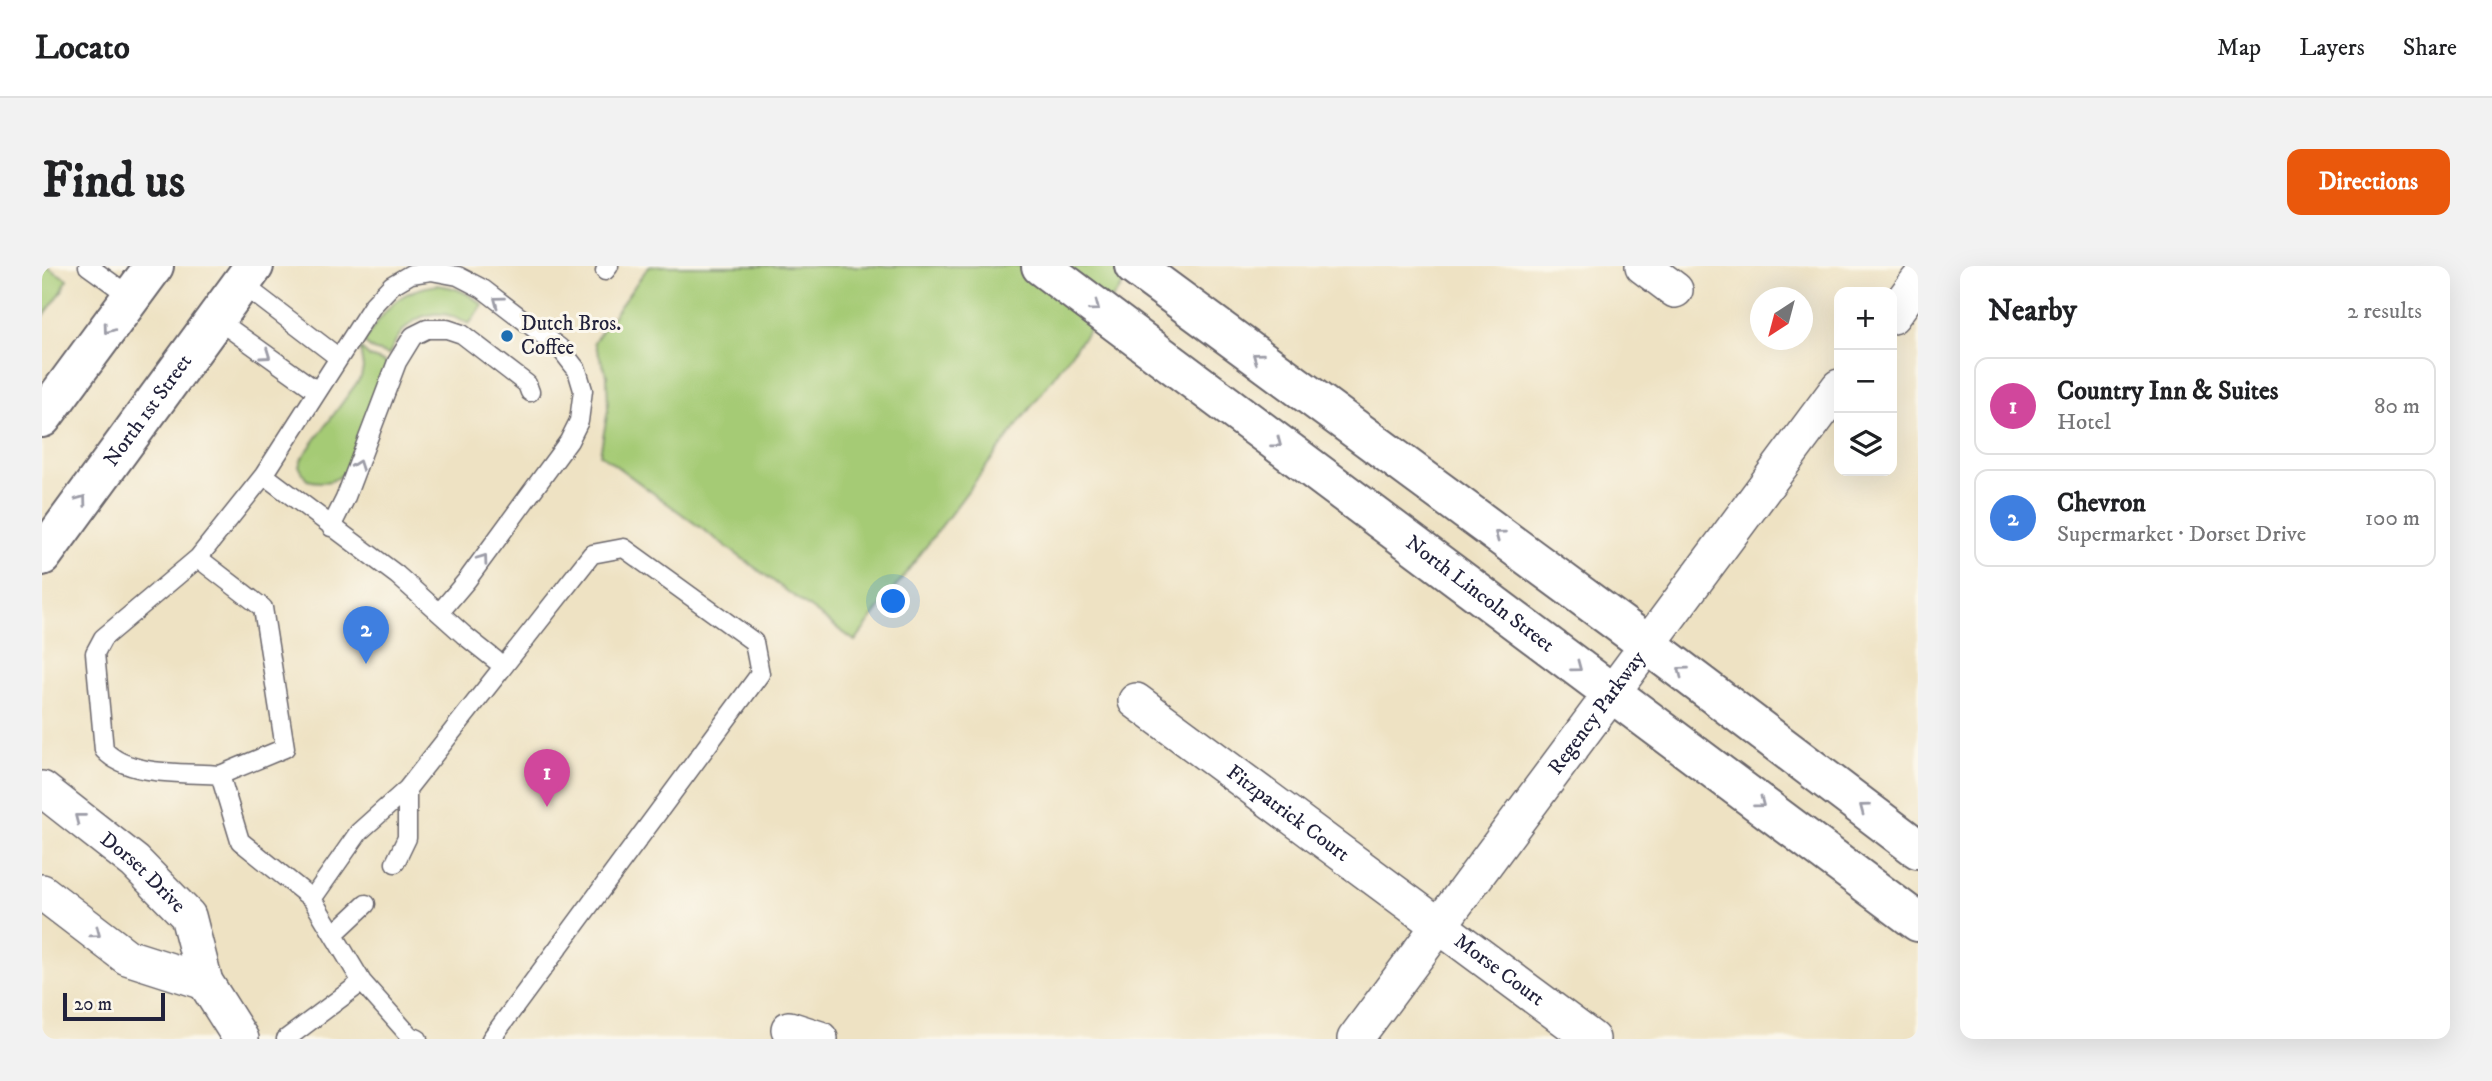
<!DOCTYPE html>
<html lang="en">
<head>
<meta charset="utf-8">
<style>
  :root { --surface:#fff; --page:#f2f2f2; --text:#202124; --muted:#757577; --line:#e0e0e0; --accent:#ea580c }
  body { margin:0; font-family:"IM FELL DW Pica",serif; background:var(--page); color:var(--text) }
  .controls { position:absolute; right:21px; top:21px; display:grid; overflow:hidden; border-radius:14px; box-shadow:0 7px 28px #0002 }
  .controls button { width:63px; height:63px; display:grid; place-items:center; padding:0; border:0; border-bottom:2px solid var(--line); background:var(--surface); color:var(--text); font:35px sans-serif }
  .compass { position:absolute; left:1708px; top:21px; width:63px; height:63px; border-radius:50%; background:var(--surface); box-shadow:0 7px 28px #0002; rotate:216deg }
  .scale { position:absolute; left:21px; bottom:18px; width:102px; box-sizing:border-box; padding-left:7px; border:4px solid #22223b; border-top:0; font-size:19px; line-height:24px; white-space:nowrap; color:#22223b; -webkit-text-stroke:5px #fbf7ec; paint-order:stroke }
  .you { position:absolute; left:852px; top:336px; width:24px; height:24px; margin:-18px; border:5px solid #fff; border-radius:50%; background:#1a73e8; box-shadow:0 0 0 10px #1a73e833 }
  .badge { display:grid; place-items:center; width:46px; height:46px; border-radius:50%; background:var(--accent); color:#fff; font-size:23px; font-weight:700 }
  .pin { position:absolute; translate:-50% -58px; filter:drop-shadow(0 2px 4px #0008) }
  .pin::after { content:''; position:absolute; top:37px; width:24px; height:21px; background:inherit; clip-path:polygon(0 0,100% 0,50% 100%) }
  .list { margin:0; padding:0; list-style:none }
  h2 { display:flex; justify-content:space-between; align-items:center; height:91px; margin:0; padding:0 28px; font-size:30px }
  h2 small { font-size:23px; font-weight:400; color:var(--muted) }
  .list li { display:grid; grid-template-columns:46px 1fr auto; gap:21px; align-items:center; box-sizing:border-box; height:98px; margin:0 14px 14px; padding:0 14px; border:2px solid var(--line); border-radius:14px }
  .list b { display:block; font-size:26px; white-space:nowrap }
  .list p { margin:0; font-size:23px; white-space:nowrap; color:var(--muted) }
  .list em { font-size:23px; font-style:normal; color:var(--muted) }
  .icon { flex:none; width:38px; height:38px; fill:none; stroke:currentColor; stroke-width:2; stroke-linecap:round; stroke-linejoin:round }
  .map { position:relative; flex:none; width:1876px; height:773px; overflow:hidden; border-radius:14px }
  header { display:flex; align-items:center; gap:42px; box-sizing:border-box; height:98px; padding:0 35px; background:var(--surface); border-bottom:2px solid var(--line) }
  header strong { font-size:33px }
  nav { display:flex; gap:38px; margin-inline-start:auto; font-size:24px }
  .intro { display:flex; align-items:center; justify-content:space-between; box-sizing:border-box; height:168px; padding:0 42px }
  h1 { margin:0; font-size:49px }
  .button { padding:18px 32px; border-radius:14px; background:var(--accent); color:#fff; font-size:24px; font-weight:700 }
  main { display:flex; gap:42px; padding:0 42px }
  aside { flex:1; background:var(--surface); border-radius:14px; box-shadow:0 7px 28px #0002 }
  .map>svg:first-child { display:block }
  .green { fill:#a5cb75; stroke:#647658; stroke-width:2 }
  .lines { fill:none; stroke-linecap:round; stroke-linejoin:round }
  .lane-casing { stroke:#69656b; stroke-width:21 }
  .street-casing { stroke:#69656b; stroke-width:38 }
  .secondary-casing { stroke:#69656b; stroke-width:42 }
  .primary-casing { stroke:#69656b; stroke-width:42 }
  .lane { stroke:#fff; stroke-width:18 }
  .street { stroke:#fff; stroke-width:35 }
  .secondary { stroke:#fff; stroke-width:38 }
  .primary { stroke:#fff; stroke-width:38 }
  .oneway { stroke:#9c9ca7 }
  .poi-dot { fill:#1f6fb2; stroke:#fbf7ec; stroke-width:2.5 }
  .labels { text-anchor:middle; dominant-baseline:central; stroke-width:6; stroke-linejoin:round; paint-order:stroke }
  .poi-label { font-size:21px; fill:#22223b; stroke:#fbf7ec; text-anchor:start }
  .street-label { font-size:21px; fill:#22223b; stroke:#fbf7ec }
</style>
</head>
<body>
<header>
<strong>Locato</strong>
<nav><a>Map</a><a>Layers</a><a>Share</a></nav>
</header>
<div class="intro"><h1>Find us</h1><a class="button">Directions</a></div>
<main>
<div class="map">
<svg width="1876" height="773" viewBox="0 0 1876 773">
  <rect width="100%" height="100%" fill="#fbf7ec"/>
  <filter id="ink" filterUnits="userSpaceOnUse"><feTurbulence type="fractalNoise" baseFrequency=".0143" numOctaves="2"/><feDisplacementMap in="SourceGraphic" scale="14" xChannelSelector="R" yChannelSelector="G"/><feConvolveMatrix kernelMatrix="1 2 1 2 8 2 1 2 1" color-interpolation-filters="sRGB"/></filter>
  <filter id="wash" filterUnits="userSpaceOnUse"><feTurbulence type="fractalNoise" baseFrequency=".00686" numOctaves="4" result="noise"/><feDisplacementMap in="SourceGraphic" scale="28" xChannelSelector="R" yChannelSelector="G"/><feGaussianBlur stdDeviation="1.57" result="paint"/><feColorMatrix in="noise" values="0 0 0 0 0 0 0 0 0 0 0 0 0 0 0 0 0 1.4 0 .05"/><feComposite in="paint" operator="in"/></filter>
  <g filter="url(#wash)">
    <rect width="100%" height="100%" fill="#eee2c3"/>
    <path class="green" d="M3,0L25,13L20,25L0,52V1Z
      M607,0H1095L813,375L558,188L566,144L565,109L552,76Z
      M395,19C414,21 426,27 441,39L427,58C391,35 361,53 347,89L331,84L321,76C345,44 352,25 395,19Z
      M318,82L328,91L345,97L305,203C295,217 280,218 265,214L257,200L260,192L319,111L321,102Z"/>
  </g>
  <g filter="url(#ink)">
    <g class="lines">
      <g class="lane-casing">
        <path id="lane" d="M46,0L89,31
          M563,5L567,0
          M199,17L297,92
          M173,52L275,125
          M222,209L355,309L422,369L461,400
          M289,261L303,233L355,96L371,70L385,63H405L420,68L485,118L488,126
          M156,292L61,372L53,387L62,484C86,511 143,506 178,509
          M353,597L365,572V523
          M270,633L198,575L178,509L243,482L221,342L156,292L222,209L331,39L350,19L369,8L389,5L416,10L441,23L518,82L535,104L541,124L537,155L527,175L425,314L398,346
          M292,668L324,638
          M244,773L320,716
          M376,773L367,769L320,716L270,633L317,566L365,523L550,288L582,282L712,376L718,408L449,773"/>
      </g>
      <g class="street-casing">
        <g id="street">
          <path d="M1601,0L1633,24"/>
          <path d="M1850,50L1876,15"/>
          <path id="s1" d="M1094,435L1550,773"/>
          <path id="s2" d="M0,523L93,596L146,650L163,716L199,773"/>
          <path d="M0,626L85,691L163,716"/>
          <path d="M747,763L778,773"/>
          <path id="s3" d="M1313,773L1797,121"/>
        </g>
      </g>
      <g class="secondary-casing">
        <g id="secondary">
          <path id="s4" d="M999,0L1876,656"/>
          <path d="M1092,0L1605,378L1876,583"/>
        </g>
      </g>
      <g class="primary-casing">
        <g id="primary">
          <path d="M0,152L112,0"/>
          <path id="s5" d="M0,290L212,0"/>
        </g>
      </g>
      <use href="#lane" class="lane"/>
      <use href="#street" class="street"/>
      <use href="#secondary" class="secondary"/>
      <use href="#primary" class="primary"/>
    </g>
    <defs><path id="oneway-chevron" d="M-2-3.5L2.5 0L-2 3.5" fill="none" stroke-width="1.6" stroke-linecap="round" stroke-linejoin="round" transform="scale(1.75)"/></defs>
    <g class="oneway">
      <use href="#oneway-chevron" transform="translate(456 35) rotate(-143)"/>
      <use href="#oneway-chevron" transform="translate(1053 41) rotate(37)"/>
      <use href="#oneway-chevron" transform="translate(66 63) rotate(126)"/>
      <use href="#oneway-chevron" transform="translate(224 89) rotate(35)"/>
      <use href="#oneway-chevron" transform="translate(1215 91) rotate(-144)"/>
      <use href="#oneway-chevron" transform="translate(1235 177) rotate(37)"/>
      <use href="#oneway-chevron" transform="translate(316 199) rotate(-70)"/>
      <use href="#oneway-chevron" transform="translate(40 234) rotate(-54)"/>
      <use href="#oneway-chevron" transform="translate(1457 269) rotate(-144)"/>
      <use href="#oneway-chevron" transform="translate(441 293) rotate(-54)"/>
      <use href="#oneway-chevron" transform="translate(1535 401) rotate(37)"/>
      <use href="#oneway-chevron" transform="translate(1640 405) rotate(-143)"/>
      <use href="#oneway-chevron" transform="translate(1718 537) rotate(37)"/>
      <use href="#oneway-chevron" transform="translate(1822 542) rotate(-143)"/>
      <use href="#oneway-chevron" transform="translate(37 552) rotate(-142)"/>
      <use href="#oneway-chevron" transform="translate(54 667) rotate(37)"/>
    </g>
  </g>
  <circle class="poi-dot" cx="465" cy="70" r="7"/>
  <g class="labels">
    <g class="poi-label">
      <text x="479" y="58">Dutch Bros.<tspan x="479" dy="24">Coffee</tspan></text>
    </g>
    <g class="street-label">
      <text stroke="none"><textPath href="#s5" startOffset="180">North 1st Street</textPath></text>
      <text stroke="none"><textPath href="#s4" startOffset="548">North Lincoln Street</textPath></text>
      <text stroke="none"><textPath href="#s3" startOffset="406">Regency Parkway</textPath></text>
      <text stroke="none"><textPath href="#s1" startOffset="189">Fitzpatrick Court</textPath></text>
      <text stroke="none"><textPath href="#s2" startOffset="131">Dorset Drive</textPath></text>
      <text stroke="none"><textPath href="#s1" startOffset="452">Morse Court</textPath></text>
    </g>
  </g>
</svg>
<div class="controls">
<button>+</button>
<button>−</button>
<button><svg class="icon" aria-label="layers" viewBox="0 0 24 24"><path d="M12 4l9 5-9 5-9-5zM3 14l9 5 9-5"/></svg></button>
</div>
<svg class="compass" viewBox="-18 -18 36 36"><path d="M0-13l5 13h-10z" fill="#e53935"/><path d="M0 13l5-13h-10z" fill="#757577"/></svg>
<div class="scale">20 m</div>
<div class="you"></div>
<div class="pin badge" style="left:505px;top:541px;background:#d1479c">1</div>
<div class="pin badge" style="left:324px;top:398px;background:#3f7fe0">2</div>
</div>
<aside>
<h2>Nearby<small>2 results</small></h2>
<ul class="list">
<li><span class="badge" style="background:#d1479c">1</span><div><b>Country Inn &amp; Suites</b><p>Hotel</p></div><em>80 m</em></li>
<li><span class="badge" style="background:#3f7fe0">2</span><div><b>Chevron</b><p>Supermarket · Dorset Drive</p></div><em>100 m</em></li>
</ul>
</aside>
</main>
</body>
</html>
